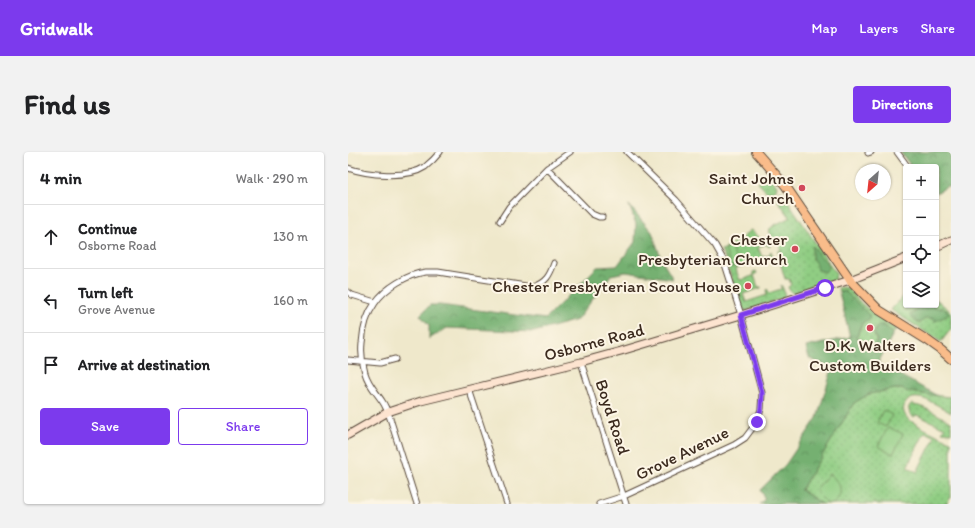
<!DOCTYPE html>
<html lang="en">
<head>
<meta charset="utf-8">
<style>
  :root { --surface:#fff; --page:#f2f2f2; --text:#202124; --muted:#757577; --line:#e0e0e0; --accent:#7c3aed }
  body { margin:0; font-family:Itim,sans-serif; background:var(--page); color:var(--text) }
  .controls { position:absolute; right:12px; top:12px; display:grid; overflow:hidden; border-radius:4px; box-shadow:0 1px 3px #0004 }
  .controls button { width:36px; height:36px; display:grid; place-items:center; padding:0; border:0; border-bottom:1px solid var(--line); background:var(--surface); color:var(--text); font:20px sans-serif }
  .compass { position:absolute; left:507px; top:12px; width:36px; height:36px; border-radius:50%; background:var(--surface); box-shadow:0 1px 3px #0004; rotate:207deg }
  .stop { position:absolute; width:12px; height:12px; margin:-9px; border:3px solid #7c3aed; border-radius:50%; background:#fff }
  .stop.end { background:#7c3aed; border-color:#fff; box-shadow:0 1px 4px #0008 }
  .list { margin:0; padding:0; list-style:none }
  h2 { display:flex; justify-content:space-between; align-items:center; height:52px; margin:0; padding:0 16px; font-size:17px }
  h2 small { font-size:13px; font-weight:400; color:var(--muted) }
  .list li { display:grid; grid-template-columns:26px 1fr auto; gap:12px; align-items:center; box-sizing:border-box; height:64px; padding:0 16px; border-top:1px solid var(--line) }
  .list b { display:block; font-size:15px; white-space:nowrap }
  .list p { margin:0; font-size:13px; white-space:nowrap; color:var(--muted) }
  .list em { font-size:13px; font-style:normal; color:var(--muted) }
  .actions { display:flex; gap:8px; padding:12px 16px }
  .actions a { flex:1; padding:9px 0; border:1px solid var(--accent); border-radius:4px; text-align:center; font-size:14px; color:var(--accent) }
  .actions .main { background:var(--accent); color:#fff }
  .icon { flex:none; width:22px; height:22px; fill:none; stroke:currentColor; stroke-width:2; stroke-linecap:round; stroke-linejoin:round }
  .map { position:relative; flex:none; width:603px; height:352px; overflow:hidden; border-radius:4px }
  header { display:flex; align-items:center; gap:24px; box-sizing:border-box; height:56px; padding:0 20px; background:var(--accent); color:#fff }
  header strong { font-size:19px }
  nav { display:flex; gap:22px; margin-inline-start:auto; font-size:14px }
  .intro { display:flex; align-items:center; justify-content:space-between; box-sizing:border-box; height:96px; padding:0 24px }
  h1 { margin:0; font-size:28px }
  .button { padding:10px 18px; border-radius:4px; background:var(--accent); color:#fff; font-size:14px; font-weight:700 }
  main { display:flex; gap:24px; padding:0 24px }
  aside { flex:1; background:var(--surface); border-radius:4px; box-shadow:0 1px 3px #0004 }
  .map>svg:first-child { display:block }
  .grass { fill:url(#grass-dots); stroke:#667c50; fill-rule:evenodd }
  .forest { fill:url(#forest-crowns); stroke:#586d48 }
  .garden { fill:#90cd83; stroke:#667c50 }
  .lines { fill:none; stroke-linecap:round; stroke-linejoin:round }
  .street-casing { stroke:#564638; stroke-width:7 }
  .secondary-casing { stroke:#564638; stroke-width:9 }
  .primary-casing { stroke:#564638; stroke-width:10 }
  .street { stroke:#fff; stroke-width:5 }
  .secondary { stroke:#fde4d0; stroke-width:7 }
  .primary { stroke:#f9bc8a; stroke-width:8 }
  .route { stroke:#7c3aed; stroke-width:5 }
  .poi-dot { fill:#d1495b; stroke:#fcf5e5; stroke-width:1.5 }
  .labels { text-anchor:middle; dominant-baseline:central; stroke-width:4; stroke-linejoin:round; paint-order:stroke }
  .poi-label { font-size:17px; fill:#3b2a1e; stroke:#fcf5e5; text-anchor:end }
  .street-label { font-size:17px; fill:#3b2a1e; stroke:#fcf5e5 }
</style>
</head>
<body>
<header>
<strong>Gridwalk</strong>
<nav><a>Map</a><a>Layers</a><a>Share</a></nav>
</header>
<div class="intro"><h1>Find us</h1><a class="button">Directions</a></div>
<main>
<aside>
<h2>4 min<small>Walk · 290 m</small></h2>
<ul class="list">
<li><svg class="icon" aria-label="ahead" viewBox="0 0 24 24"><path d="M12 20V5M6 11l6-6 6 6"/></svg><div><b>Continue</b><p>Osborne Road</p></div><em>130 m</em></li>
<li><svg class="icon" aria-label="left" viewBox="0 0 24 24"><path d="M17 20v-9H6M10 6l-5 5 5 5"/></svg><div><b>Turn left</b><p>Grove Avenue</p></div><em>160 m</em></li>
<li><svg class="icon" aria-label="arrive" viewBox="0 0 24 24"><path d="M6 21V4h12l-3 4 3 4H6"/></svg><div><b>Arrive at destination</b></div></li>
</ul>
<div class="actions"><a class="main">Save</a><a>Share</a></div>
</aside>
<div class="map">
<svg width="603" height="352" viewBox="0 0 603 352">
  <defs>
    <pattern id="grass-dots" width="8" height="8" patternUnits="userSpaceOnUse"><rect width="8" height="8" fill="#90cd83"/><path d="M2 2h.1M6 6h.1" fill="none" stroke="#7db071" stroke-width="1.8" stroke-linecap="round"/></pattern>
    <pattern id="forest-crowns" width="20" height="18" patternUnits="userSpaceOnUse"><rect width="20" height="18" fill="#74b071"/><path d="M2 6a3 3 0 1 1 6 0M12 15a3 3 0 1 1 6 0" fill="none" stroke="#608f5c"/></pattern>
  </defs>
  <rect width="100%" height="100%" fill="#fcf5e5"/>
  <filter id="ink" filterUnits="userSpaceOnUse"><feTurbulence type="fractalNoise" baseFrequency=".025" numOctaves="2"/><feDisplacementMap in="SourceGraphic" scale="8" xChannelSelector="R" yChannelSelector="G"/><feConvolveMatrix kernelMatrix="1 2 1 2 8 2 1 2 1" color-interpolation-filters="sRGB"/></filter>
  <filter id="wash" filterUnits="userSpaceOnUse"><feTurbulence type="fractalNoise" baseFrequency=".012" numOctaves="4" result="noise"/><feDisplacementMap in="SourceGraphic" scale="16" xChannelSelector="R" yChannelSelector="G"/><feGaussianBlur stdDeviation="0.9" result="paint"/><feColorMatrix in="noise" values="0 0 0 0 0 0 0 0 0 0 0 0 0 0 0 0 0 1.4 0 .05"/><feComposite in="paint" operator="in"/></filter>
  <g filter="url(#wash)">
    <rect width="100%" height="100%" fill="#efe8cb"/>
    <path class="grass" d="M419,22L429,34L428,38L423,41L419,40L410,31Z
      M432,40H434L488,122L487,127L484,130L448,142C444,142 441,138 440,135L443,133L441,127H437L433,113L434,109L432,103L430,101V99H433L430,88C425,89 422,83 421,78C425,72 435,70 442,65L428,46L429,43Z
      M403,78C408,83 413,86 416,91L420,90L421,91L422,94L421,95L418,92L410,95L411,98L414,105L422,103V100L423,99L426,107L424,108L423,105L388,116L389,121L392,128L405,124V120L408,119L409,121L406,123L410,135H413V136L395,142L398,150L419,143L418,138L419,137L420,138L421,141L433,137V133C436,137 438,143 435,146L398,159L393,156L377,106L373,98C380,97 382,93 387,90C389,89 391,88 393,87C397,84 398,80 403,78Z
      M495,135L499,136L514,152L526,162L548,177L545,182L542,178L526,184C530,189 528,192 523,195L512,189L509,186C511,176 515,170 521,163L499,141L495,139L491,140L490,136Z
      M558,140V153H588V147L603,160V177L593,190L543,158Z
      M547,237H554L560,240L602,245L603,244V261C592,255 566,236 557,252C554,257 556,262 559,266C564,271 596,287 603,289V346H602L599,352H474L453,338L506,251L521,242ZM577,280L587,285L569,320L559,315Z
      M565,251L566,253C577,254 593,265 603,270V281L594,280L597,276L569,263L565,265C561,261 558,254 565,251Z"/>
    <path class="forest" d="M552,0H603V35H599L588,41V15H564Z
      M281,53L304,80L314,109L325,127L278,120L263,123L229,168L186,180L99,176L81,187V173L72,163L82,153H92L197,167L249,115L269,114L287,90L288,72Z
      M465,94C468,97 468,99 470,102C474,107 486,113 477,120L473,119L470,118L468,114V112L464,106V95Z
      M495,139L499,141L521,163L522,166L520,168C512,170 511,178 509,185L512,189L522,195L526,193L529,189L526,181C532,166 538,174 545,182L530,211L590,244L560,240L554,237H547L521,242L506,251L453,338L474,352H411L417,347L412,338L438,312L469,266L484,217L461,206L458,195L502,185L491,140Z
      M570,153H585L589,156C594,155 597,157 601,161L600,163L590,168L587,169L582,166H578L572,171L568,170L562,164L563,162L567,160Z"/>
    <path class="garden" d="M383,95L390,112L385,114V116H384L377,98Z
      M535,258L544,263L538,275L529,271Z
      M540,275L555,282L545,302L530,294Z
      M481,322C492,330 498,341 485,352H480L469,341V336Z"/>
  </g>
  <g filter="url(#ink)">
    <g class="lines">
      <g class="street-casing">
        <path id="street" d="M549,0L560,15
          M520,1L523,0
          M0,16C19,23 59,27 77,15C82,11 88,5 92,0
          M199,16L244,62L251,65H254
          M152,69L161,55L199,16L222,0
          M0,140L4,143L27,150
          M0,208L32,211L47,207
          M233,210L278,352
          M121,237L159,352
          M69,352L40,260C38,257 37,253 34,249C28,240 20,232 17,221C14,211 13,201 14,191C15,177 19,162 27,151C37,136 60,122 78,120C82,120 86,120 90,120L184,135C198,131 202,123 206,111
          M251,352L276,344L386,293L397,286L409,270L413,257L414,241L393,163L376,109L367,93L328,48L279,0"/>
      </g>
      <g class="secondary-casing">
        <path id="secondary" d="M588,95L603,88
          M0,283L40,260L73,249L233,210L273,199L393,163L443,147L502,128L558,106"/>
      </g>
      <g class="primary-casing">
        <path id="primary" d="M408,0L437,33L502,128L531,158L579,188L593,198L603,207"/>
      </g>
      <use href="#street" class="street"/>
      <use href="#secondary" class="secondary"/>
      <use href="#primary" class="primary"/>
    </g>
  </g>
  <g class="lines" filter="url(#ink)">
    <path class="route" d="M409,270L413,257L414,241L393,163L477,136"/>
  </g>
  <g class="poi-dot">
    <circle cx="454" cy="36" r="4"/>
    <circle cx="447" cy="97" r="4"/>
    <circle cx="400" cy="134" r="4"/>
    <circle cx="522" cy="176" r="4"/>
  </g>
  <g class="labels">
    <g class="poi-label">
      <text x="446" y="26">Saint Johns<tspan x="446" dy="20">Church</tspan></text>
      <text x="439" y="87">Chester<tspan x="439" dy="20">Presbyterian Church</tspan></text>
      <text x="392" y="134">Chester Presbyterian Scout House</text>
      <text x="522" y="193" text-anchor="middle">D.K. Walters<tspan x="522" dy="20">Custom Builders</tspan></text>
    </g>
    <g class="street-label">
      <text transform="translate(246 190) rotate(-15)">Osborne Road</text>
      <text transform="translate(265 265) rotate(72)">Boyd Road</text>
      <text transform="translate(334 301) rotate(-26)">Grove Avenue</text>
    </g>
  </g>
</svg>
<div class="controls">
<button>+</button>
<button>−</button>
<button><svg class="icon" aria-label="locate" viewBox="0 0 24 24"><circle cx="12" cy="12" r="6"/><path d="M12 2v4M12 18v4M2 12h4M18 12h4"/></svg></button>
<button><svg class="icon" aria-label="layers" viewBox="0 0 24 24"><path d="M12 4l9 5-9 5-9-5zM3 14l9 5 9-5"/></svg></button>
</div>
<svg class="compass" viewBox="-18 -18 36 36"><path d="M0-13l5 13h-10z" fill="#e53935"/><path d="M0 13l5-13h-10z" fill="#757577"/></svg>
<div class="stop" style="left:477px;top:136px"></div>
<div class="stop end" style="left:409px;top:270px"></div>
</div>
</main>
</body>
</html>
